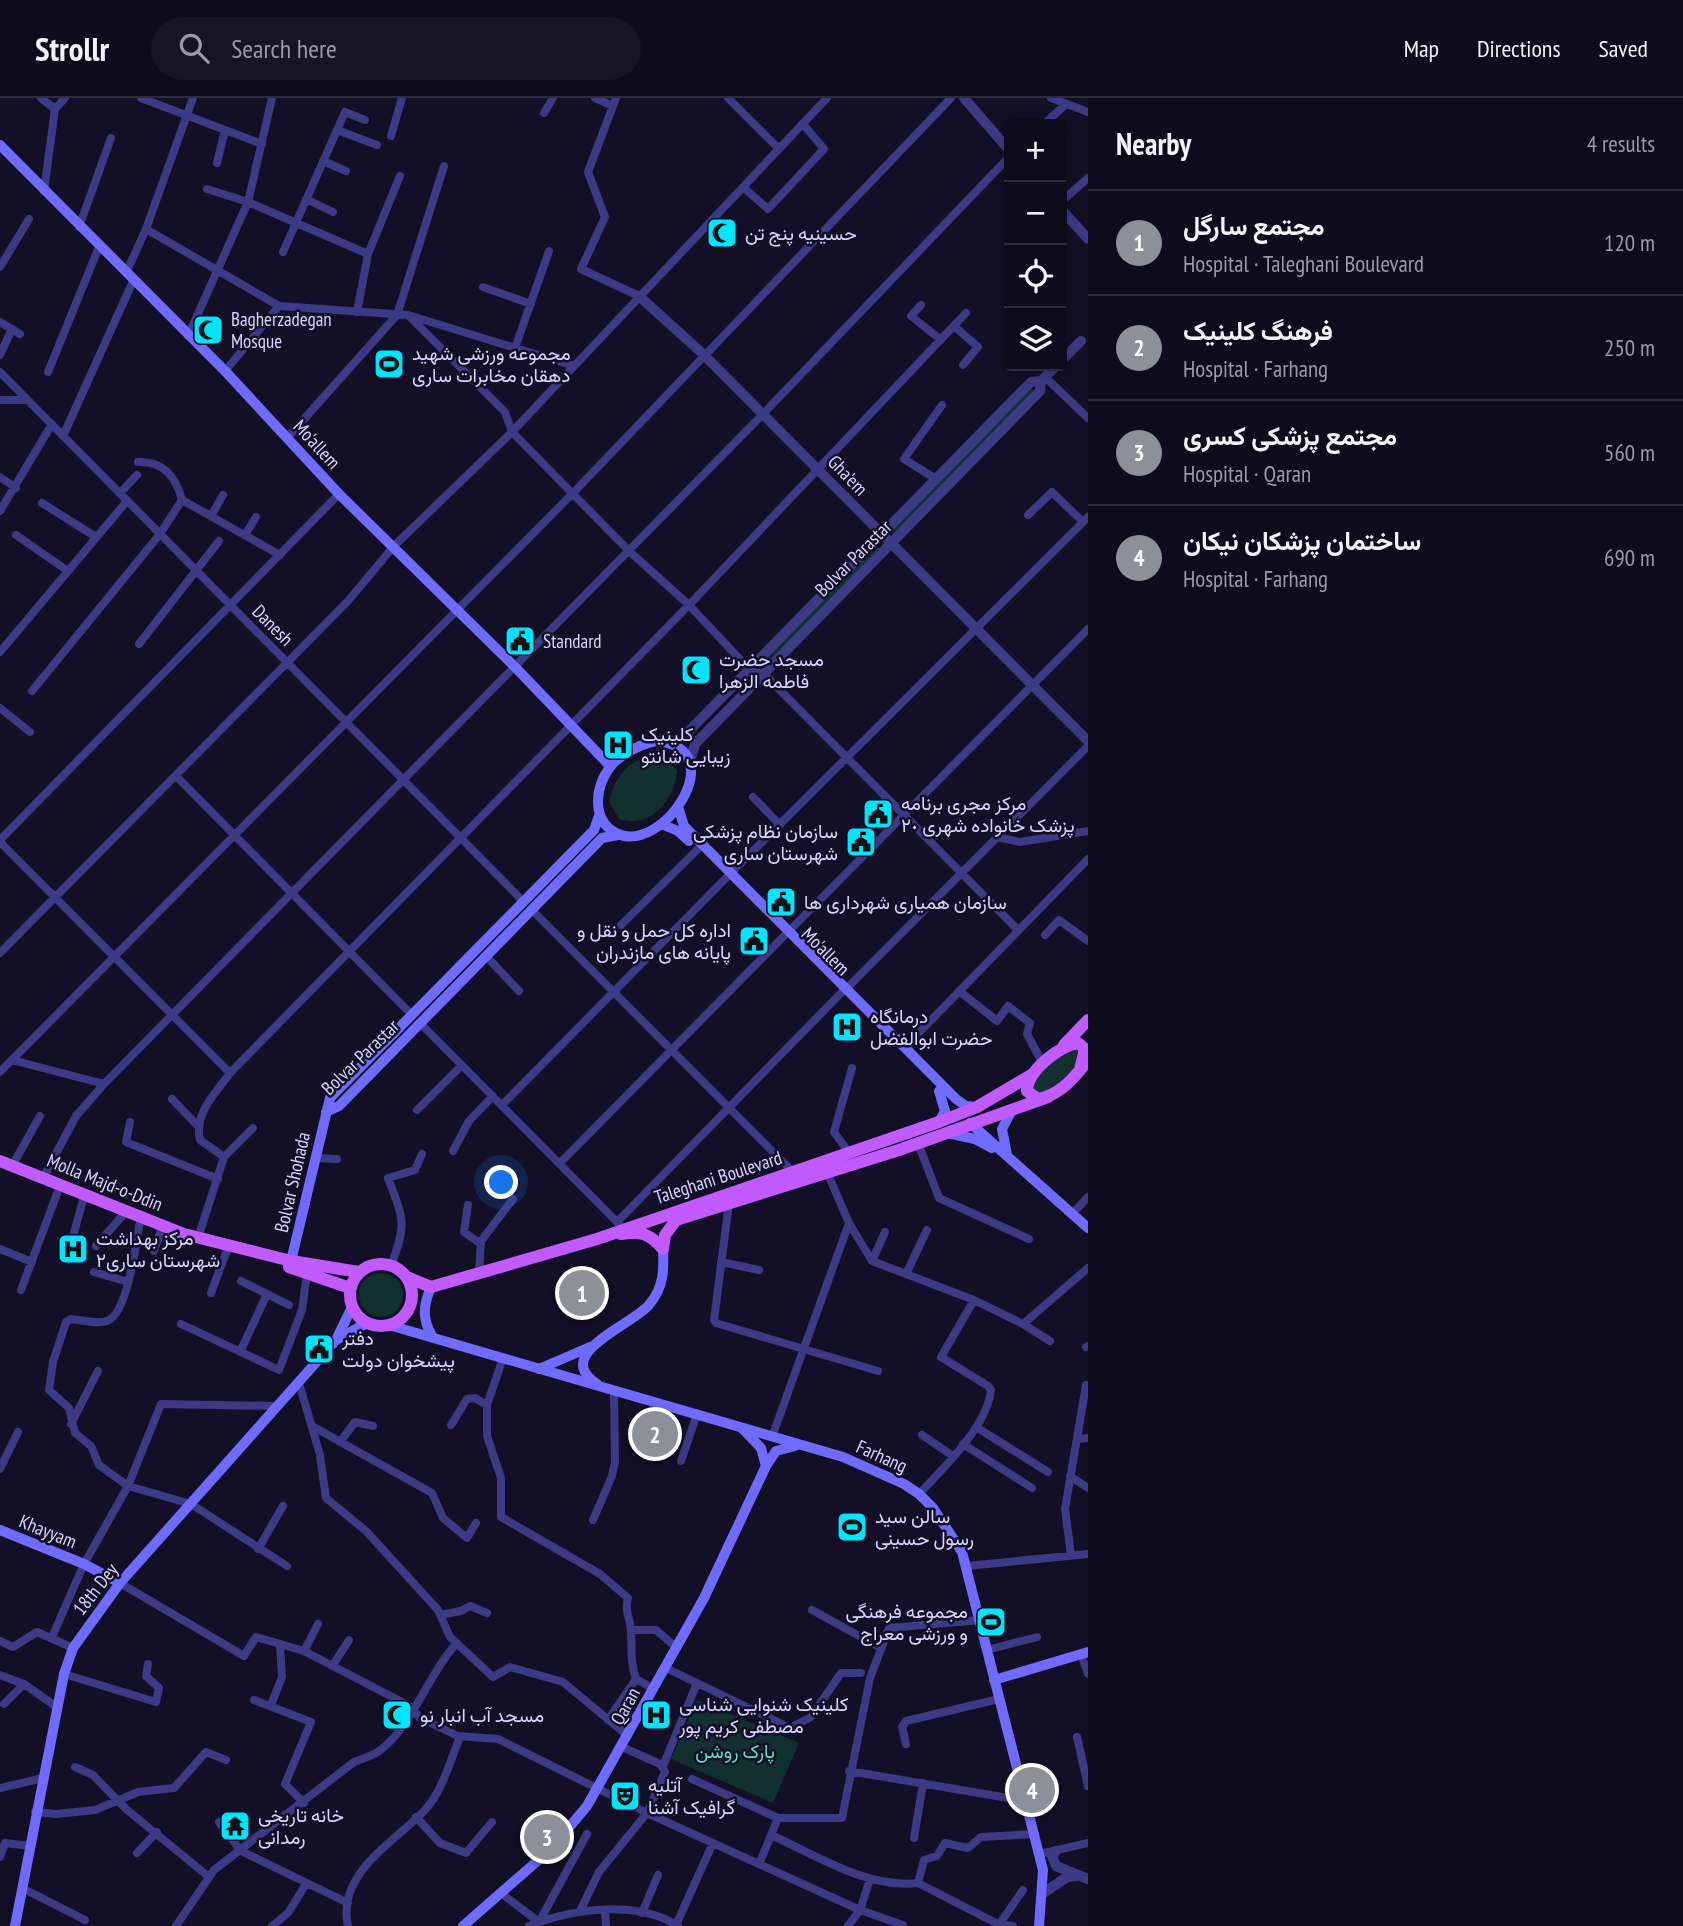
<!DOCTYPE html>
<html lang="en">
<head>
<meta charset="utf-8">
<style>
  :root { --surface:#0e0b1c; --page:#171425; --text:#f1f3f6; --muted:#9b9ba3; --line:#2e2b3b; --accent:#8c9099 }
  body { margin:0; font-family:"PT Sans Narrow",Vazirmatn,sans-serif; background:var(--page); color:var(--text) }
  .controls { position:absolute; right:21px; top:21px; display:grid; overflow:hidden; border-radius:7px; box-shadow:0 4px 18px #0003 }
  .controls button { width:63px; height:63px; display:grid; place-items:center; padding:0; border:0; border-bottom:2px solid var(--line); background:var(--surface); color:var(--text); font:35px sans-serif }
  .you { position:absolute; left:502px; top:1085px; width:24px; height:24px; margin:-18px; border:5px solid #fff; border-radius:50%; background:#1a73e8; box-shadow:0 0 0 10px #1a73e833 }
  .badge { display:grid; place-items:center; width:46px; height:46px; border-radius:50%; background:var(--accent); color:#fff; font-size:23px; font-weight:700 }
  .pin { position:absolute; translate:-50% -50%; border:4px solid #fff; box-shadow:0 2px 7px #0006 }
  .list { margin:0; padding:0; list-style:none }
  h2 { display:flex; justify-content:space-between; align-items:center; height:91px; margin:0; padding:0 28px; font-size:30px }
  h2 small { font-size:23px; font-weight:400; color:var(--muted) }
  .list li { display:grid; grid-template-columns:46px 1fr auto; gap:21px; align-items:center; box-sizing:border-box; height:105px; padding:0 28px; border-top:2px solid var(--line) }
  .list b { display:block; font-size:26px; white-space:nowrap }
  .list p { margin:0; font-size:23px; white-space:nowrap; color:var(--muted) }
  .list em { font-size:23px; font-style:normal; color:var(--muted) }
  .icon { flex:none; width:38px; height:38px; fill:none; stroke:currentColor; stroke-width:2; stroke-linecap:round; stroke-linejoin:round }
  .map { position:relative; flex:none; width:1088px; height:1828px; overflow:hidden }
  header { display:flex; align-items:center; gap:42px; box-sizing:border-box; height:98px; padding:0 35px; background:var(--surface); border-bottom:2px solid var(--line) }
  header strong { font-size:33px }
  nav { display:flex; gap:38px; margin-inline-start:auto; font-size:24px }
  .search { width:490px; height:63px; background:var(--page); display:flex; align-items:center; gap:18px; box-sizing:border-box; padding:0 24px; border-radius:38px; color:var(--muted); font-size:26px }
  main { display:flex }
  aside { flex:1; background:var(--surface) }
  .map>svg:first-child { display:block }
  .green { fill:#12302f }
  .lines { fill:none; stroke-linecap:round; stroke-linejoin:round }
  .minor { stroke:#3d3a85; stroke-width:8 }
  .tertiary { stroke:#3d3a85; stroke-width:10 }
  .secondary { stroke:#6f6bff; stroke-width:10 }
  .primary { stroke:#c25bff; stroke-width:12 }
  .labels { text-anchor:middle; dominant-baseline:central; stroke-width:5; stroke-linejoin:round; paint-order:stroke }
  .poi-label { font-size:19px; fill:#d9d4ff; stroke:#130f26; text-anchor:start }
  .street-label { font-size:19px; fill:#d9d4ff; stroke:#130f26 }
  .park-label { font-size:19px; fill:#5fe0c0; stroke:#130f26 }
</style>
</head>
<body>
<header>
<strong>Strollr</strong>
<div class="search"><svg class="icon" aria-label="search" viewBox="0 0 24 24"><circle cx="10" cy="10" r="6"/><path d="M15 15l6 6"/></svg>Search here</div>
<nav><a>Map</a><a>Directions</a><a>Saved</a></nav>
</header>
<main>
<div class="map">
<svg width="1088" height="1828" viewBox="0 0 1088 1828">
  <rect width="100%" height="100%" fill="#130f26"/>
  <path class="green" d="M1031,291L1034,293L894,438L890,433Z
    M877,448L881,453L770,564L766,561Z
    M663,656L677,672C676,701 650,732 619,721L609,704C615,675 634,657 663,656Z
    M1075,949L1082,953C1076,978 1060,989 1036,997L1031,985L1049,965Z
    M359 1197a22 22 0 1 1 44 0a22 22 0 1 1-44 0Z
    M697,1602L799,1645L773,1705L671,1661Z"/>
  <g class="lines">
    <path class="minor" d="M41,0L55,11
      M141,0L262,46
      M595,0L613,8
      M616,0L588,74L605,119L581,171L639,198
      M728,0L779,51
      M1051,0L1088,14
      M55,11L65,0
      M544,15L553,0
      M1044,26L1065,7
      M337,32L377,47
      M391,38L402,0
      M323,63L346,73
      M217,65L225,32
      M743,89L768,111L824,51L803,26
      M207,91L248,104L368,156
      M44,93L55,11
      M306,101L333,114
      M1062,103L1088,80
      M79,129L111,40
      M146,131L279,208L408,217L574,268
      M283,154L345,14L365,22
      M0,169L29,121
      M126,175L146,131L193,0
      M483,189L531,206
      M921,207L911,218L941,242
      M357,214L368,156L400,78
      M408,217L505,314L512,334L629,453L689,507L749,571L764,576L1018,832
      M0,224L20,236
      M954,228L978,249L963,267
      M188,238L248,104L272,0
      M515,250L549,153
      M0,257L12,231
      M225,273L279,208
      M0,274L523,803
      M48,274L99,149
      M1045,279L1088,320
      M0,302H27
      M63,338L134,181
      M287,340L397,217L444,68
      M138,364C164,363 176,379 182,402
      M0,379L16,390
      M936,381L904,361L942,307
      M120,395L137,377
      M182,402L280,457
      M42,405L96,439
      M0,413L52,326
      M1028,417L1052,394L1083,424
      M211,418L223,397
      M16,437L68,473
      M245,437L256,419
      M139,546L219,443
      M0,554L127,403
      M32,593L160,436L182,402
      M0,610L30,634
      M176,678L412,917
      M753,699L780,727
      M997,739L1020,744L1088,733
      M0,742L339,396
      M0,744L230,975
      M731,775L1088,419
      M532,812L794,1075
      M621,827L698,751
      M789,833L1088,531
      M1045,837L1059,822L1088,843
      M0,855L348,503L394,448L512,334L827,0
      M486,858L519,893
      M846,891L1088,648
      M959,893L997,923L1008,908L1030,925L1027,936L1043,966
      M420,925L620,1127
      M905,949L1088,761
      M12,962L104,986
      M0,974L574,394L951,0
      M172,1001L197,1027
      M502,1007L727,779
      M417,1012L462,967
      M130,1024L126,1044L218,1081
      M918,1045L939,1100L1029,1141
      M453,1053L469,1023L493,998
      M850,1056L834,1034L852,970
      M224,1059L253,1030
      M316,1060L337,1061
      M560,1065L785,837
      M12,1068L40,1018
      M827,1074L849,1125L872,1163L974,1202L1023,1226L1088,1170
      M43,1080L76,1018L104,986L763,316L1009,59
      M729,1105L714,1222L716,1225L878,1273
      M468,1107L464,1134L481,1146
      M1073,1115L1088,1099
      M140,1124C136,1145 128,1212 109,1222C99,1227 81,1222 71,1221L66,1224L53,1264L49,1292L69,1310L75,1335L91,1348L99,1367L128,1388L191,1406L287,1468
      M617,1124L842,894
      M198,1140L224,1059L200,1042C194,1015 215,996 230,975L689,507L966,215
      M72,1142L83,1102
      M96,1148L123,1117
      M0,1151L32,1164
      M154,1153L161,1132
      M872,1163L885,1134
      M721,1164L759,1172
      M391,1168C407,1125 404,1122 388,1080L415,1072L422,1056
      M94,1174L128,1184
      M479,1175L481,1143L513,1101
      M906,1176L927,1132
      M241,1183L289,1207
      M21,1192L58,1093
      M211,1195L227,1152
      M181,1226L279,1272L302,1212L307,1175
      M1023,1226L1050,1243
      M1086,1249L1088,1248
      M240,1254L267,1196
      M503,1260L487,1307V1338L501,1380V1419L600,1476L628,1500C624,1515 631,1521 631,1534C632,1554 630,1562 636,1581L654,1591
      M299,1285L320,1357L326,1400L366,1433L438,1512L450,1539L493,1579L510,1569L563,1584L628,1638
      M71,1326L98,1273
      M451,1327L467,1301L475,1300L487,1307
      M312,1328L432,1395L443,1420L467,1440L476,1425
      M976,1329L1048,1374
      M922,1337L953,1358
      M772,1339L849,1125
      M1077,1341L1088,1340
      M340,1344L355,1324L373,1328
      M963,1346L1032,1390
      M681,1363L697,1316
      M0,1371L18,1334
      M1070,1378L1088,1390
      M919,1396C943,1371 988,1327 991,1292L988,1288L941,1259L974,1202
      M593,1422L612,1378L615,1364L614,1293
      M258,1451L283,1408
      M1071,1457L1065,1411L1086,1287
      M967,1468L1088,1456
      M120,1485L244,1558L256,1539L304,1553L400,1603L412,1610L420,1620L458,1638L498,1641L647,1715L860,1812L903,1827
      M812,1512L881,1550
      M440,1517L461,1513L470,1508L487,1515
      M632,1532H656L677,1550
      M52,1539L84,1466L128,1388L161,1306L277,1308
      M0,1543L13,1549L37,1534L73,1550
      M987,1552L1037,1539
      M304,1553L318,1526
      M1081,1556L1088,1576
      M333,1567L349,1542
      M666,1570L790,1630L811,1619L841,1575H861
      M64,1576L156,1604L159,1590L146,1578L148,1566
      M0,1577L24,1586L4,1606
      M24,1586L58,1610
      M254,1602L311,1624L285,1686L304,1705
      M271,1607L282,1579L280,1546
      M608,1622L636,1581
      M1077,1639L1088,1688
      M906,1646L902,1629L906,1623L999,1601
      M663,1668L697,1585
      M75,1669L93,1677L126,1711L209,1779
      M849,1673L1026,1703
      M692,1681L778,1720H842L870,1580L889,1530L981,1522
      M0,1690L43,1680
      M35,1714L56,1716L95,1712L138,1694L174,1690L206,1654L226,1662
      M416,1719L440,1745L466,1755L492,1724
      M219,1724L241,1753L348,1805
      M771,1737C816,1757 867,1791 918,1785L998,1826L1013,1828
      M914,1740L923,1685
      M137,1755L157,1734
      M1040,1756L1088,1745
      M0,1759L5,1745L30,1748
      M760,1764L778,1720
      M918,1785L924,1762L937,1758L945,1745L968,1750L981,1739L1035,1736
      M22,1790L85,1822
      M502,1796L539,1824
      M580,1813L599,1774L647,1715L665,1674L660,1666L622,1649
      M605,1813L606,1828
      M642,1815L658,1777
      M539,1824L587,1736
      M676,1827L713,1745
      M176,1828L214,1772L354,1664C362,1661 372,1658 379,1653C411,1631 428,1576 457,1545
      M272,1828L288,1815L306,1786
      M348,1828C336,1775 395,1744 425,1712C443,1692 450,1663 460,1639
      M529,1828C573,1810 637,1802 678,1828
      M848,1828L860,1812L870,1781
      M998,1828L1023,1792"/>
    <path class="tertiary" d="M964,0L1009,52
      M1062,112L1088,141
      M639,198L703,256L1088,643
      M1062,262L1081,243
      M670,644L685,637L1031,284L1041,283L1056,268
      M690,663L695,646L1040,293L1041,283
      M1056,1753L1052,1758L1056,1768L1088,1781
      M1042,1796L1067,1779L1077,1778"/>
    <path class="secondary" d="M0,47L225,273L339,396L515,569L610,668
      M656,643C735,650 662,759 616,735C591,722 595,689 610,669C620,656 641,646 656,643Z
      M678,709L684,728L956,1001L966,1008L976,1009
      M661,726L678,733L689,743
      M939,993L945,1013L939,1024
      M326,1014L339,1008L602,740L618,737
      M970,1025L1088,1130
      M947,1035L975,1041L992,1050
      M1007,1057L1002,1031L1011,1014
      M291,1163L330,1000L594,732L599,718
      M431,1189C423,1208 422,1220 432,1238
      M389,1227L843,1359L904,1386L919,1396L933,1410L962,1454L1043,1772L1039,1828
      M338,1241L367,1225
      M539,1271L590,1249
      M597,1286C551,1256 632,1227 649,1207C664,1189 664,1172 663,1151
      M742,1330L761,1350L766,1368
      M0,1432L84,1466L120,1485
      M994,1582L1088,1554
      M15,1828L64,1576L73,1550L120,1485L336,1242L352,1209
      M463,1828L550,1752L587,1708L704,1500L766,1368L776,1353L795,1348"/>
    <path class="primary" d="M1064,947L1088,922
      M1080,972L1085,951L1078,945C1059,948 1027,973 1027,993L1038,1001C1060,997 1076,979 1088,961
      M0,1063L184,1136L291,1163L359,1174
      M621,1136C641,1133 649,1135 663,1151
      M663,1151L665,1137L676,1122L899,1052L1048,999
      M350 1197a31 31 0 1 1 62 0a31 31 0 1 1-62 0Z
      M289,1169L350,1190
      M407,1179L431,1189L597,1141L939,1024L977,1009L1033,976"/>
  </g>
  <defs>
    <g id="mosque-square" transform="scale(1.575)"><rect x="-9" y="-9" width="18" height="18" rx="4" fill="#00e5ff" stroke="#130f26"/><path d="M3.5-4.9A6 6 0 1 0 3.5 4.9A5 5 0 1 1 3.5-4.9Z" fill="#111"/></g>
    <g id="stadium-square" transform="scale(1.575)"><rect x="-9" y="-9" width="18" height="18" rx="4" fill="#00e5ff" stroke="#130f26"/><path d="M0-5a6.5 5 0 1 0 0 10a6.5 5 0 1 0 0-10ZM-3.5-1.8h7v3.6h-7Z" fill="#111"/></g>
    <g id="civic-square" transform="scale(1.575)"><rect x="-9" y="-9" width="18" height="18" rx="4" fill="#00e5ff" stroke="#130f26"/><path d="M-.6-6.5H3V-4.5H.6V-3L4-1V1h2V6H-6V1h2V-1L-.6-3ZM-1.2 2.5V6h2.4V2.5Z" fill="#111"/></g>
    <g id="hospital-square" transform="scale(1.575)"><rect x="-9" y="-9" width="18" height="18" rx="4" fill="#00e5ff" stroke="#130f26"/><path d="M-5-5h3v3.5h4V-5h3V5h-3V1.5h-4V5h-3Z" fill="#111"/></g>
    <g id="theatre-square" transform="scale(1.575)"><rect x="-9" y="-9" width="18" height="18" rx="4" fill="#00e5ff" stroke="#130f26"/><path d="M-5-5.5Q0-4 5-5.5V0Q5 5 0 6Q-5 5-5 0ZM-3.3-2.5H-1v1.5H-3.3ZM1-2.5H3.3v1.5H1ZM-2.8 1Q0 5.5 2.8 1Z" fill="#111"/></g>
    <g id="temple-square" transform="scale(1.575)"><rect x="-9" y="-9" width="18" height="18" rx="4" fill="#00e5ff" stroke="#130f26"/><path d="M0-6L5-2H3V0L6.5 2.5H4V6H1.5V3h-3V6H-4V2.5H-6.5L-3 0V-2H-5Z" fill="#111"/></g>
  </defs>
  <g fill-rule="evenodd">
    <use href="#mosque-square" x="722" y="135"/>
    <use href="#mosque-square" x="208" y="232"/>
    <use href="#stadium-square" x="389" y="266"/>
    <use href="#civic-square" x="520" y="543"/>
    <use href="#mosque-square" x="696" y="572"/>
    <use href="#hospital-square" x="618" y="647"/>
    <use href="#civic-square" x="878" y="716"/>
    <use href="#civic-square" x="861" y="744"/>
    <use href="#civic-square" x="781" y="804"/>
    <use href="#civic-square" x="754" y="843"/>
    <use href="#hospital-square" x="847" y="929"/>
    <use href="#hospital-square" x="73" y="1151"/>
    <use href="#civic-square" x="319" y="1251"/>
    <use href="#stadium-square" x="852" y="1429"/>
    <use href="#stadium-square" x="991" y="1524"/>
    <use href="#mosque-square" x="397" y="1617"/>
    <use href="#hospital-square" x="656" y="1617"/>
    <use href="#theatre-square" x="625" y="1698"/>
    <use href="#temple-square" x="235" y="1728"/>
  </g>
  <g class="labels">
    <g class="poi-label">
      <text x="745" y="135">حسینیه پنج تن</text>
      <text x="231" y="221">Bagherzadegan<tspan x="231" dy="22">Mosque</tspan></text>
      <text x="412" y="255">مجموعه ورزشی شهید<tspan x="412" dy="22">دهقان مخابرات ساری</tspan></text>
      <text x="543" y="543">Standard</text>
      <text x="719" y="561">مسجد حضرت<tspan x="719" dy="22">فاطمه الزهرا</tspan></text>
      <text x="641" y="636">کلینیک<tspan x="641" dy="22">زیبایی شانتو</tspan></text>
      <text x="901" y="705">مرکز مجری برنامه<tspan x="901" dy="22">پزشک خانواده شهری ٢٠</tspan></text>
      <text x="838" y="733" text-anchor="end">سازمان نظام پزشکی<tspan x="838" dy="22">شهرستان ساری</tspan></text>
      <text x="804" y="804">سازمان همیاری شهرداری ها</text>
      <text x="731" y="832" text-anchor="end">اداره کل حمل و نقل و<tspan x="731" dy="22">پایانه های مازندران</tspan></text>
      <text x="870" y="918">درمانگاه<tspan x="870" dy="22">حضرت ابوالفضل</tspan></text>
      <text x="96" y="1140">مرکز بهداشت<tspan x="96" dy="22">شهرستان ساری٢</tspan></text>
      <text x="342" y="1240">دفتر<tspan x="342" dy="22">پیشخوان دولت</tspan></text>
      <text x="875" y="1418">سالن سید<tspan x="875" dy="22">رسول حسینی</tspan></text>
      <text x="968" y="1513" text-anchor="end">مجموعه فرهنگی<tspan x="968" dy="22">و ورزشی معراج</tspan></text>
      <text x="679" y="1606">کلینیک شنوایی شناسی<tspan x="679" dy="22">مصطفی کریم پور</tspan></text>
      <text x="420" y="1617">مسجد آب انبار نو</text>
      <text x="648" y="1687">آتلیه<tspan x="648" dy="22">گرافیک آشنا</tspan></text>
      <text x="258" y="1717">خانه تاریخی<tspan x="258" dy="22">رمدانی</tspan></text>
    </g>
    <g class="street-label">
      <text transform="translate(317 346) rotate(47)">Mo'allem</text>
      <text transform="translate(848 377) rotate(46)">Gha'em</text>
      <text transform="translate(853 460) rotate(-45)">Bolvar Parastar</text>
      <text transform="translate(273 527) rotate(45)">Danesh</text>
      <text transform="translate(826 853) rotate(45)">Mo'allem</text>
      <text transform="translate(360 959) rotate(-44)">Bolvar Parastar</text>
      <text transform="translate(718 1079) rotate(-18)">Taleghani Boulevard</text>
      <text transform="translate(105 1084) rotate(22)">Molla Majd-o-Ddin</text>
      <text transform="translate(292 1084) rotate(-77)">Bolvar Shohada</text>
      <text transform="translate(882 1358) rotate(24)">Farhang</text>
      <text transform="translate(48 1433) rotate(22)">Khayyam</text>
      <text transform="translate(95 1491) rotate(-52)">18th Dey</text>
      <text transform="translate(625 1608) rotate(-61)">Qaran</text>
    </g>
    <g class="park-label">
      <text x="735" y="1653">پارک روشن</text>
    </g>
  </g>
</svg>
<div class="controls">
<button>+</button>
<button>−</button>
<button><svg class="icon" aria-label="locate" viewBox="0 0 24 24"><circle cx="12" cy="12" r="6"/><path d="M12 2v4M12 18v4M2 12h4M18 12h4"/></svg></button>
<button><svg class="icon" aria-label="layers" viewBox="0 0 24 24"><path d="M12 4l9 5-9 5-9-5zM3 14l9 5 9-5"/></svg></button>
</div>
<div class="you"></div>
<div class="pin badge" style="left:582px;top:1195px">1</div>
<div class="pin badge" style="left:655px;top:1336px">2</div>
<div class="pin badge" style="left:547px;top:1739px">3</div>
<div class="pin badge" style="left:1032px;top:1692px">4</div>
</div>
<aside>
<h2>Nearby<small>4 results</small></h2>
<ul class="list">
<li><span class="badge">1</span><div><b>مجتمع سارگل</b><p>Hospital · Taleghani Boulevard</p></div><em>120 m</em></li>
<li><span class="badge">2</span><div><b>فرهنگ کلینیک</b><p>Hospital · Farhang</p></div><em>250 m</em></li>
<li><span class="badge">3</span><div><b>مجتمع پزشکی کسری</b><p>Hospital · Qaran</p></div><em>560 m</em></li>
<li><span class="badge">4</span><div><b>ساختمان پزشکان نیکان</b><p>Hospital · Farhang</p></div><em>690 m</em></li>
</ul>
</aside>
</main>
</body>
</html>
